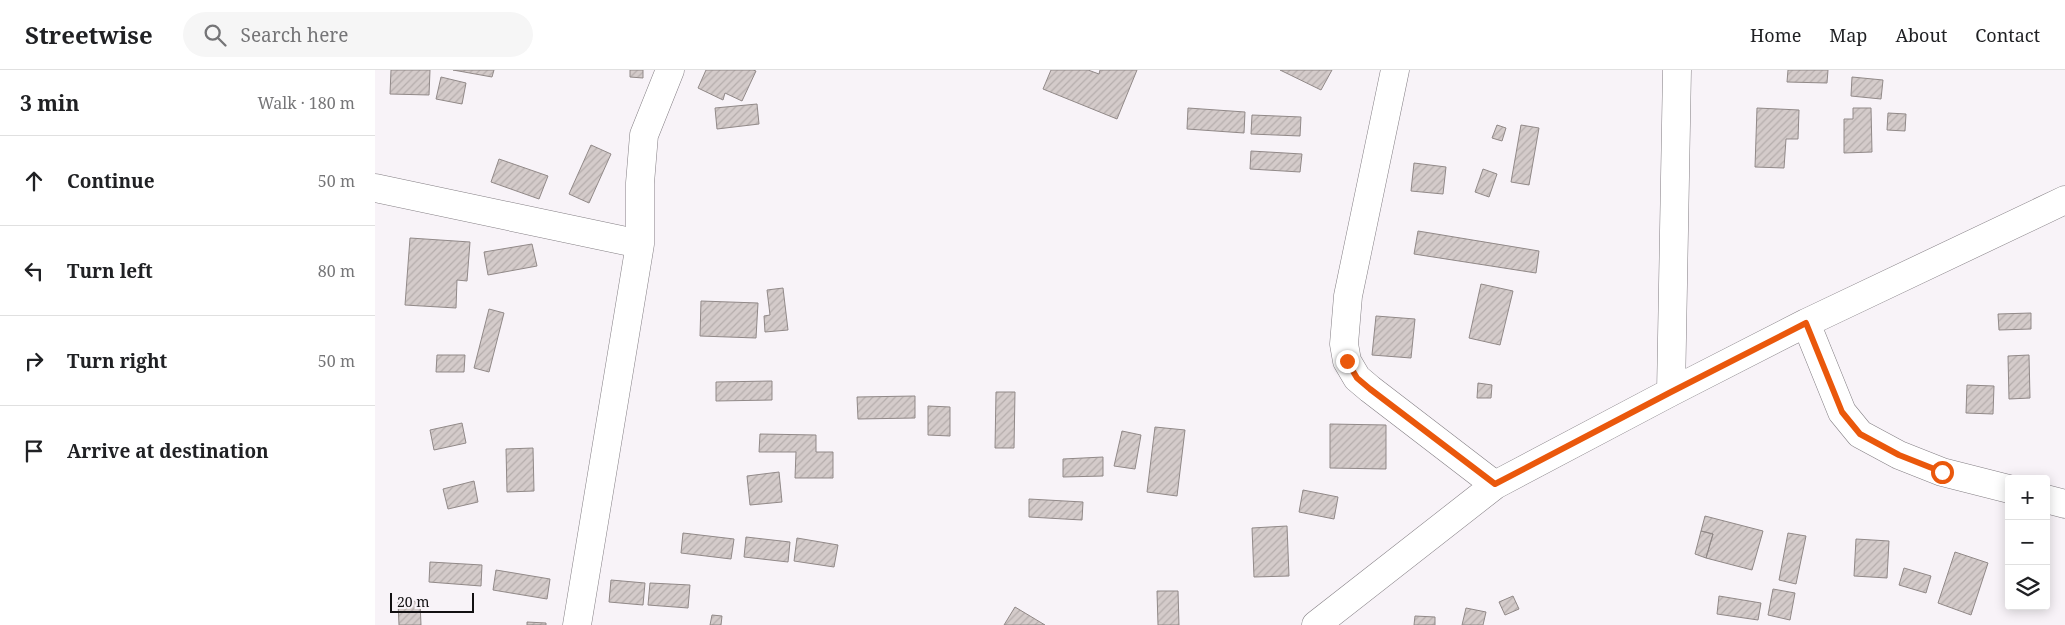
<!DOCTYPE html>
<html lang="en">
<head>
<meta charset="utf-8">
<style>
  :root { --surface:#fff; --page:#f6f6f6; --text:#202124; --muted:#757577; --line:#e0e0e0 }
  body { margin:0; font-family:"Noto Serif",serif; background:var(--page); color:var(--text) }
  .controls { position:absolute; right:15px; bottom:15px; display:grid; overflow:hidden; border-radius:5px; box-shadow:0 2px 12px #0003 }
  .controls button { width:45px; height:45px; display:grid; place-items:center; padding:0; border:0; border-bottom:1px solid var(--line); background:var(--surface); color:var(--text); font:25px sans-serif }
  .scale { position:absolute; left:15px; bottom:12px; width:84px; box-sizing:border-box; padding-left:5px; border:2px solid #121012; border-top:0; font-size:14px; line-height:18px; white-space:nowrap; color:#121012; -webkit-text-stroke:4px #f8f3f8; paint-order:stroke }
  .stop { position:absolute; width:15px; height:15px; margin:-11px; border:4px solid #ea580c; border-radius:50%; background:#fff }
  .stop.end { background:#ea580c; border-color:#fff; box-shadow:0 1px 5px #0008 }
  .list { margin:0; padding:0; list-style:none }
  h2 { display:flex; justify-content:space-between; align-items:center; height:65px; margin:0; padding:0 20px; font-size:21px }
  h2 small { font-size:16px; font-weight:400; color:var(--muted) }
  .list li { display:grid; grid-template-columns:32px 1fr auto; gap:15px; align-items:center; box-sizing:border-box; height:90px; padding:0 20px; border-top:1px solid var(--line) }
  .list b { display:block; font-size:19px; white-space:nowrap }
  .list em { font-size:16px; font-style:normal; color:var(--muted) }
  .icon { flex:none; width:28px; height:28px; fill:none; stroke:currentColor; stroke-width:2; stroke-linecap:round; stroke-linejoin:round }
  .map { position:relative; flex:none; width:1690px; height:555px; overflow:hidden }
  header { display:flex; align-items:center; gap:30px; box-sizing:border-box; height:70px; padding:0 25px; background:var(--surface); border-bottom:1px solid var(--line) }
  header strong { font-size:24px }
  nav { display:flex; gap:28px; margin-inline-start:auto; font-size:18px }
  .search { width:350px; height:45px; background:var(--page); display:flex; align-items:center; gap:12px; box-sizing:border-box; padding:0 18px; border-radius:28px; color:var(--muted); font-size:19px }
  main { display:flex }
  aside { flex:1; background:var(--surface) }
  .map>svg:first-child { display:block }
  .building { fill:url(#building-hatch); stroke:#918988 }
  .lines { fill:none; stroke-linecap:round; stroke-linejoin:round }
  .minor-casing { stroke:#837e83; stroke-width:29 }
  .minor { stroke:#fff; stroke-width:28 }
  .route { stroke:#ea580c; stroke-width:6 }
</style>
</head>
<body>
<header>
<strong>Streetwise</strong>
<div class="search"><svg class="icon" aria-label="search" viewBox="0 0 24 24"><circle cx="10" cy="10" r="6"/><path d="M15 15l6 6"/></svg>Search here</div>
<nav><a>Home</a><a>Map</a><a>About</a><a>Contact</a></nav>
</header>
<main>
<aside>
<h2>3 min<small>Walk · 180 m</small></h2>
<ul class="list">
<li><svg class="icon" aria-label="ahead" viewBox="0 0 24 24"><path d="M12 20V5M6 11l6-6 6 6"/></svg><div><b>Continue</b></div><em>50 m</em></li>
<li><svg class="icon" aria-label="left" viewBox="0 0 24 24"><path d="M17 20v-9H6M10 6l-5 5 5 5"/></svg><div><b>Turn left</b></div><em>80 m</em></li>
<li><svg class="icon" aria-label="right" viewBox="0 0 24 24"><path d="M7 20v-9h11M14 6l5 5-5 5"/></svg><div><b>Turn right</b></div><em>50 m</em></li>
<li><svg class="icon" aria-label="arrive" viewBox="0 0 24 24"><path d="M6 21V4h12l-3 4 3 4H6"/></svg><div><b>Arrive at destination</b></div></li>
</ul>
</aside>
<div class="map">
<svg width="1690" height="555" viewBox="0 0 1690 555">
  <defs>
    <pattern id="building-hatch" width="6" height="6" patternUnits="userSpaceOnUse" patternTransform="scale(1.25)"><rect width="6" height="6" fill="#d4cbca"/><path d="M-1 1l2-2M0 6l6-6M5 7l2-2" fill="none" stroke="#b5adac"/></pattern>
  </defs>
  <rect width="100%" height="100%" fill="#f8f3f8"/>
  <path class="building" d="M16,0H55L54,25L15,24Z
    M78,0H119L117,7Z
    M255,0H268V8L255,7Z
    M331,0H378L381,1L367,31L350,23L348,30L323,18Z
    M676,0H713L724,4L725,0H762L742,49L668,19Z
    M905,0H957L946,20Z
    M1413,0H1453L1452,13L1412,12Z
    M66,7L91,13L87,34L61,29Z
    M1477,7L1508,10L1506,29L1476,26Z
    M382,34L384,54L342,59L340,38Z
    M813,38L870,42L869,63L812,59Z
    M1382,38L1424,40L1423,69H1411L1409,98L1380,97Z
    M1478,38H1496L1497,82L1469,83V49H1478Z
    M1513,43L1531,44L1530,61L1512,60Z
    M877,45L926,47L925,66L876,64Z
    M1122,55L1131,58L1127,71L1117,68Z
    M1146,55L1164,58L1154,115L1136,112Z
    M216,75L236,84L214,133L194,124Z
    M876,81L927,84L925,102L875,99Z
    M124,89L173,106L164,129L116,112Z
    M1039,93L1071,97L1068,124L1036,121Z
    M1108,99L1122,104L1114,127L1100,122Z
    M1043,161L1164,181L1161,203L1039,184Z
    M35,168L95,172L92,211L82,210L81,238L30,235Z
    M157,174L162,196L113,205L109,182Z
    M1106,214L1138,221L1125,275L1094,268Z
    M408,218L413,260L390,262L389,246L395,245L392,220Z
    M326,231L383,233L381,268L325,266Z
    M114,239L129,243L114,302L99,298Z
    M1656,243V259L1624,260L1623,244Z
    M1001,246L1040,249L1036,288L997,285Z
    M62,285H90L89,302H61Z
    M1654,285L1655,328L1634,329L1633,286Z
    M397,311V330L341,331V312Z
    M1103,313L1117,315L1116,328H1102Z
    M1592,315L1619,316L1618,344L1591,343Z
    M621,322H640L639,378H620Z
    M540,326V348L483,349L482,327Z
    M553,336L575,337V366L553,365Z
    M87,353L91,373L59,380L55,360Z
    M955,354L1011,355V399L955,398Z
    M780,357L810,360L802,426L772,422Z
    M747,361L766,365L760,399L739,396Z
    M385,364L441,365V382H458V408H420L421,382H384Z
    M158,378L159,421L132,422L131,379Z
    M728,387V406L688,407V389Z
    M404,402L407,432L375,435L372,406Z
    M99,411L103,432L73,439L68,419Z
    M928,420L963,427L959,449L924,442Z
    M654,429L708,432L707,450L654,447Z
    M1330,446L1388,461L1377,500L1331,488L1338,464L1326,461Z
    M912,456L914,506L879,507L877,458Z
    M1326,461L1338,464L1331,488L1320,484Z
    M308,463L359,469L356,489L306,483Z
    M1413,463L1431,466L1421,514L1404,510Z
    M371,467L415,472L413,492L369,487Z
    M422,468L463,475L459,497L419,491Z
    M1481,469L1514,471L1512,508L1479,506Z
    M1580,482L1613,493L1596,545L1563,533Z
    M55,492L107,495L106,516L54,512Z
    M1529,498L1556,506L1551,523L1524,515Z
    M121,500L175,509L172,529L118,520Z
    M236,510L270,513L268,535L234,532Z
    M275,513L315,515L313,538L273,535Z
    M1398,519L1420,523L1415,550L1393,545Z
    M782,521H803L804,555H783Z
    M1138,526L1144,539L1130,545L1124,532Z
    M1344,526L1386,533L1383,550L1342,544Z
    M45,531L46,555H24L23,532Z
    M640,537L670,555H629Z
    M1091,538L1111,542L1108,555H1087Z
    M337,545L347,546L346,555H335Z
    M1040,546L1060,547V555H1039Z
    M152,552L171,553V555H152Z"/>
  <g class="lines">
    <g class="minor-casing">
      <path id="minor" d="M1020,0L973,226L969,274L972,291L982,308L995,319L1120,415
        M0,118L265,174
        M1431,253L1467,342L1485,364L1524,385L1567,402L1634,419
        M1296,322L1302,0
        M1671,429L1690,434
        M202,555L265,174V113L269,65L295,0
        M941,555L1120,415L1296,322L1431,253L1690,130"/>
    </g>
    <use href="#minor" class="minor"/>
  </g>
  <g class="lines">
    <path class="route" d="M972,291L982,308L995,319L1120,414L1296,322L1431,253L1467,342L1485,364L1524,385L1567,402"/>
  </g>
</svg>
<div class="controls">
<button>+</button>
<button>−</button>
<button><svg class="icon" aria-label="layers" viewBox="0 0 24 24"><path d="M12 4l9 5-9 5-9-5zM3 14l9 5 9-5"/></svg></button>
</div>
<div class="scale">20 m</div>
<div class="stop" style="left:1567px;top:402px"></div>
<div class="stop end" style="left:972px;top:291px"></div>
</div>
</main>
</body>
</html>
